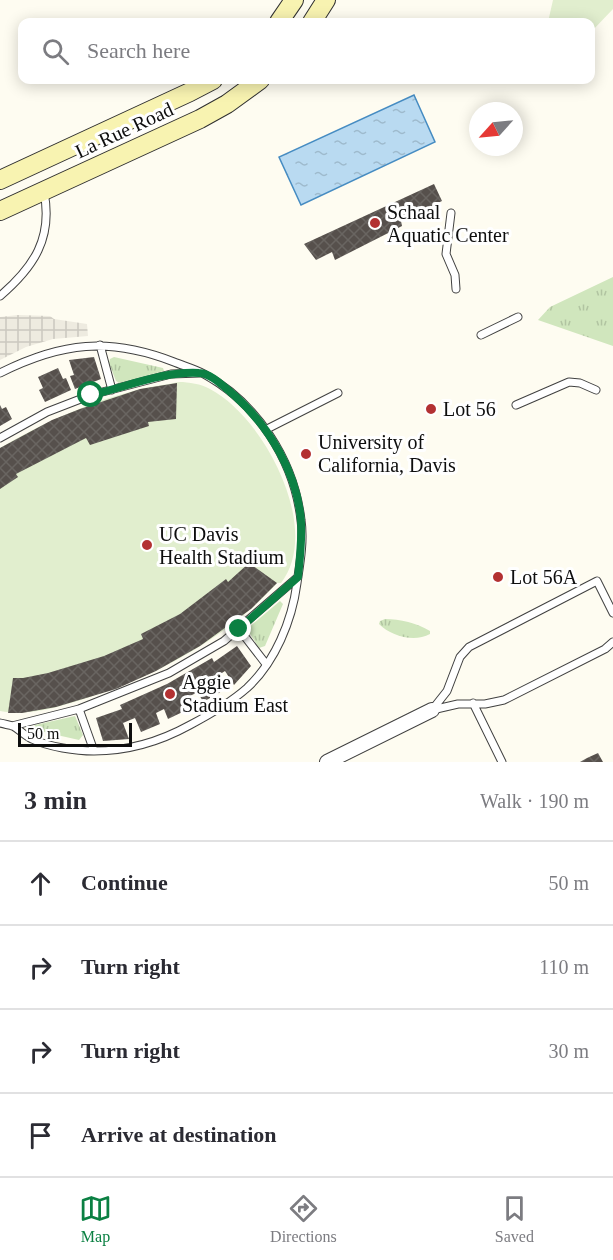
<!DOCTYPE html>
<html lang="en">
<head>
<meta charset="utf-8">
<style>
  :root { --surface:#fff; --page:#f2f2f3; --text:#2b2b33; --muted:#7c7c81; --line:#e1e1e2; --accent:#0b8043 }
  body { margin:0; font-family:"Times New Roman",serif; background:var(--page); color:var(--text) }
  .compass { position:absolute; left:469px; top:102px; width:54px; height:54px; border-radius:50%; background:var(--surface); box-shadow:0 3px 15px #0003; rotate:243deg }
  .scale { position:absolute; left:18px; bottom:15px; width:114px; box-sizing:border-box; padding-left:6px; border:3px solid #0e0e0e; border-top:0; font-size:16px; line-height:21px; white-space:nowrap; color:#0e0e0e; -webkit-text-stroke:4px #fff; paint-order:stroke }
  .stop { position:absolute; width:18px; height:18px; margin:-14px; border:4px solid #0b8043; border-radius:50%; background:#fff }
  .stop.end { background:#0b8043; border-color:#fff; box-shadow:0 2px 6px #0008 }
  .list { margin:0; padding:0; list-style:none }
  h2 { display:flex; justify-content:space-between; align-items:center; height:78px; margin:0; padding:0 24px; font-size:26px }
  h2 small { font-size:20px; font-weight:400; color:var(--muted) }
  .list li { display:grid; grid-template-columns:39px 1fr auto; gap:18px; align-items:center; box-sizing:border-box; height:84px; padding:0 24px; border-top:2px solid var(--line) }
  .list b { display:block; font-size:22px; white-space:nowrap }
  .list em { font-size:20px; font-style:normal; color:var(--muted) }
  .icon { flex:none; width:33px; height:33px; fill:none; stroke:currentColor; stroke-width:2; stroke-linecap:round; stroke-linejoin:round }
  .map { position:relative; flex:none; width:613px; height:762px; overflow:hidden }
  .search { position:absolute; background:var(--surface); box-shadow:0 3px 15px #0003; left:18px; right:18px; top:18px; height:66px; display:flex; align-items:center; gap:15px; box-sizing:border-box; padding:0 21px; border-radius:12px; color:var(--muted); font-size:22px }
  .sheet { height:414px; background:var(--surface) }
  nav { display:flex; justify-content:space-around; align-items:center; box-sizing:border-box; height:84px; border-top:2px solid var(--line); background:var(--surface); font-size:16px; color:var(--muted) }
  nav a { display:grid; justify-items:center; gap:3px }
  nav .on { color:var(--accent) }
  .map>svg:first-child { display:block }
  .grass { fill:url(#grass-tufts) }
  .pitch { fill:#e1eece }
  .plaza { fill:url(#plaza-grid) }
  .water { fill:url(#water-ripples); stroke:#468cc2; stroke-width:1.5 }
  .building { fill:url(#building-cross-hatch) }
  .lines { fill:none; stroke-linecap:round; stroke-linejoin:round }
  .lane-casing { stroke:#414141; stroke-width:9 }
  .street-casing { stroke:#414141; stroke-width:16 }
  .secondary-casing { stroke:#303030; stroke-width:20 }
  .lane { stroke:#fff; stroke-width:7 }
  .street { stroke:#fff; stroke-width:14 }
  .secondary { stroke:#f8f3b1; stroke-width:18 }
  .route { stroke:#0b8043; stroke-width:8 }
  .poi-dot { fill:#b33132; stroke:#fff; stroke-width:2 }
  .labels { text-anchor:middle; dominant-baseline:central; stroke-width:6; stroke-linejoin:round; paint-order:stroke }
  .street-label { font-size:20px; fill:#0e0e0e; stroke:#fff }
  .poi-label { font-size:20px; fill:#0e0e0e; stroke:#fff; text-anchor:start }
</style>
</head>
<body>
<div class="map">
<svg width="613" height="762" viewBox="0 0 613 762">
  <defs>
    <pattern id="grass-tufts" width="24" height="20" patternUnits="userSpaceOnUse" patternTransform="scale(1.5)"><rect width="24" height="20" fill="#d0e6bd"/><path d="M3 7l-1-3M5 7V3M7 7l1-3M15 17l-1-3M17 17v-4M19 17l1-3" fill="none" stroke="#b1c4a1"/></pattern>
    <pattern id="plaza-grid" width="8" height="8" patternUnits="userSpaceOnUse" patternTransform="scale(1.5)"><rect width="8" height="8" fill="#eeebe0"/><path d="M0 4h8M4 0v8" fill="none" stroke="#cbc8bf"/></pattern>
    <pattern id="water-ripples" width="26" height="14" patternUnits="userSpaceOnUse" patternTransform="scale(1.5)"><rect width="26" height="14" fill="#b9daf1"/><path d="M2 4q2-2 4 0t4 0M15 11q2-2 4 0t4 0" fill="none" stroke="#9ebacd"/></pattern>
    <pattern id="building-cross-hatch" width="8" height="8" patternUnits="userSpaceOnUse" patternTransform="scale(1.5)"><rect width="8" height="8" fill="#56504c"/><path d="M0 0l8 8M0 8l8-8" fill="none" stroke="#696561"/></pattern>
  </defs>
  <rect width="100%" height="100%" fill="#fefcf1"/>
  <path class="grass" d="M613,277V346L538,320L550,307Z
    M114,357L163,368L164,371L119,383L116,381L109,363L110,359Z
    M280,601L283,604L265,646L259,648L247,629Z
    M385,619C400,619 417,623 430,631V634C414,643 391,636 379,624L380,621Z
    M75,716L83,735L79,740L35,730L33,728L35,725Z"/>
  <path class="pitch" d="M553,0H613V9L591,32L590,22H548Z
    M179,382C189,382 201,384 210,389C264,417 323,529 281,583H277C225,640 154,677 81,700C55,708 28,716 0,711V448C43,423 89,402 137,390C151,386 165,385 179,382Z"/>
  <path class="plaza" d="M18,315L50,316L54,319L87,324L88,336L53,339L26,347L0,360V317Z"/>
  <path class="water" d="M414,95L435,142L301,205L279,157Z"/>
  <path class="building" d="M434,184L442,201L401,221L402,226L335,260L332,252L316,260L304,244Z
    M94,357L101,379L75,389L70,376L74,375L69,360Z
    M58,368L63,379L66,378L71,390L45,402L39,390L43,388L38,377Z
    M177,383L176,419L148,422L149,426L90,445L86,438L16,474L18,477L0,489V448L52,420L80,409L140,389Z
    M0,405L2,409L6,407L12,419L0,426Z
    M249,563L277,583L251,609L200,646L156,671L116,689L56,707L22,713H8L13,678H23L48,673L104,656L143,639L141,634L180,614L226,579L228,582Z
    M237,646L251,666L234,685L225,671L214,678L222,691L210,698L203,702L198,692L190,696L195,706L168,719L164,709L156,713L160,724L141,732L135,718L130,720L123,723L129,739L103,741L96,718L122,709L120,705L167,684L212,658L214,662Z
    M598,753L603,762H580L587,758Z"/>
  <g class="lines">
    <g class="lane-casing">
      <path id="lane" d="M451,213L446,254L455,275L456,289
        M0,296C34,267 53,238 44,192
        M481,335L518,317
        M100,345L112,390
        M0,373C62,342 109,337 174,362C184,366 195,369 204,374C257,403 294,460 301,520C304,541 300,563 297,583C292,621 275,662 247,688C230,703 209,715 190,725C161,741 128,751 94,751C76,751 49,747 32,739C25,736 20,730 13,726C9,725 4,724 0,723
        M516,405L569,382L580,383L596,390
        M267,429L338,393
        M0,438L47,412L91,395L171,374L200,373
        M239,629L266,664
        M473,703L502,762
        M79,709L94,751
        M432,710L447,691L460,657L469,647L597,581L613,613
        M432,710L458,704H485L504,700L605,649L613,642
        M12,726L79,709L169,673L224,641L298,577"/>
    </g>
    <g class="street-casing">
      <path id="street" d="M327,762L432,710"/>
    </g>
    <g class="secondary-casing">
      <path id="secondary" d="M279,22L294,0
        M312,22L326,0
        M0,180L190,92L213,80
        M0,211L200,119L227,104L260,80"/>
    </g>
    <use href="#lane" class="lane"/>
    <use href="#street" class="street"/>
    <use href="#secondary" class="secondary"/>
  </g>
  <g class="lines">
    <path class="route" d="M91,395C126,387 163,371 199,373C211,373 225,388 234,395C269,426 298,474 301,522C302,541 300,559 298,577L239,629"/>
  </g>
  <g class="poi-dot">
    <circle cx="375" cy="223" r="6"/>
    <circle cx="431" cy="409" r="6"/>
    <circle cx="306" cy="454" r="6"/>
    <circle cx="147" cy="545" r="6"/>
    <circle cx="498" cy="577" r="6"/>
    <circle cx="170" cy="694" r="6"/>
  </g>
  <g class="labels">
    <g class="street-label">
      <text transform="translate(124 130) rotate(-25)">La Rue Road</text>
    </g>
    <g class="poi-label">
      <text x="387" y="212">Schaal<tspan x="387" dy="23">Aquatic Center</tspan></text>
      <text x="443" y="409">Lot 56</text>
      <text x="318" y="442">University of<tspan x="318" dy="23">California, Davis</tspan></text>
      <text x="159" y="534">UC Davis<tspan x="159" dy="23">Health Stadium</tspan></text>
      <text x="510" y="577">Lot 56A</text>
      <text x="182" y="682">Aggie<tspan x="182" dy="23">Stadium East</tspan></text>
    </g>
  </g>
</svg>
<svg class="compass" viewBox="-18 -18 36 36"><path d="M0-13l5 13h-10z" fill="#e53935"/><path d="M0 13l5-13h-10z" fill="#7c7c81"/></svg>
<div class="scale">50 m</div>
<div class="stop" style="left:91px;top:395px"></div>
<div class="stop end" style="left:239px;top:629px"></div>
<div class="search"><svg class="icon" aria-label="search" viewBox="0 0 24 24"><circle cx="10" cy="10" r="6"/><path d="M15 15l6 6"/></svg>Search here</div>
</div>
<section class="sheet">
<h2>3 min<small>Walk · 190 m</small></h2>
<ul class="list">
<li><svg class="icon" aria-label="ahead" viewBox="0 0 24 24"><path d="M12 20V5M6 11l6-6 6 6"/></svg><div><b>Continue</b></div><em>50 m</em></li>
<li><svg class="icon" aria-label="right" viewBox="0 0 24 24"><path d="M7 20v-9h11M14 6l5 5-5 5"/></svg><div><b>Turn right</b></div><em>110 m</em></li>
<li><svg class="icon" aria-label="right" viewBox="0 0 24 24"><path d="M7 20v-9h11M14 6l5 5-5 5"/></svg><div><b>Turn right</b></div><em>30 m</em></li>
<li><svg class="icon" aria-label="arrive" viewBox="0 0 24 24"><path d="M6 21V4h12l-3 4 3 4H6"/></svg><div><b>Arrive at destination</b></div></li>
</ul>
</section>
<nav>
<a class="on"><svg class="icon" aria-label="map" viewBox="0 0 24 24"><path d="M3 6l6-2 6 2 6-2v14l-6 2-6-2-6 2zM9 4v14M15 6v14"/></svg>Map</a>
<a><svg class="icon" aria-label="directions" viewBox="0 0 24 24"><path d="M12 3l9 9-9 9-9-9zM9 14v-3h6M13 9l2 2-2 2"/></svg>Directions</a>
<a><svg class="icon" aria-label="saved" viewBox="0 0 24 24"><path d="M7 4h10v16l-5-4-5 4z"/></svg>Saved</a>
</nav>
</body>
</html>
